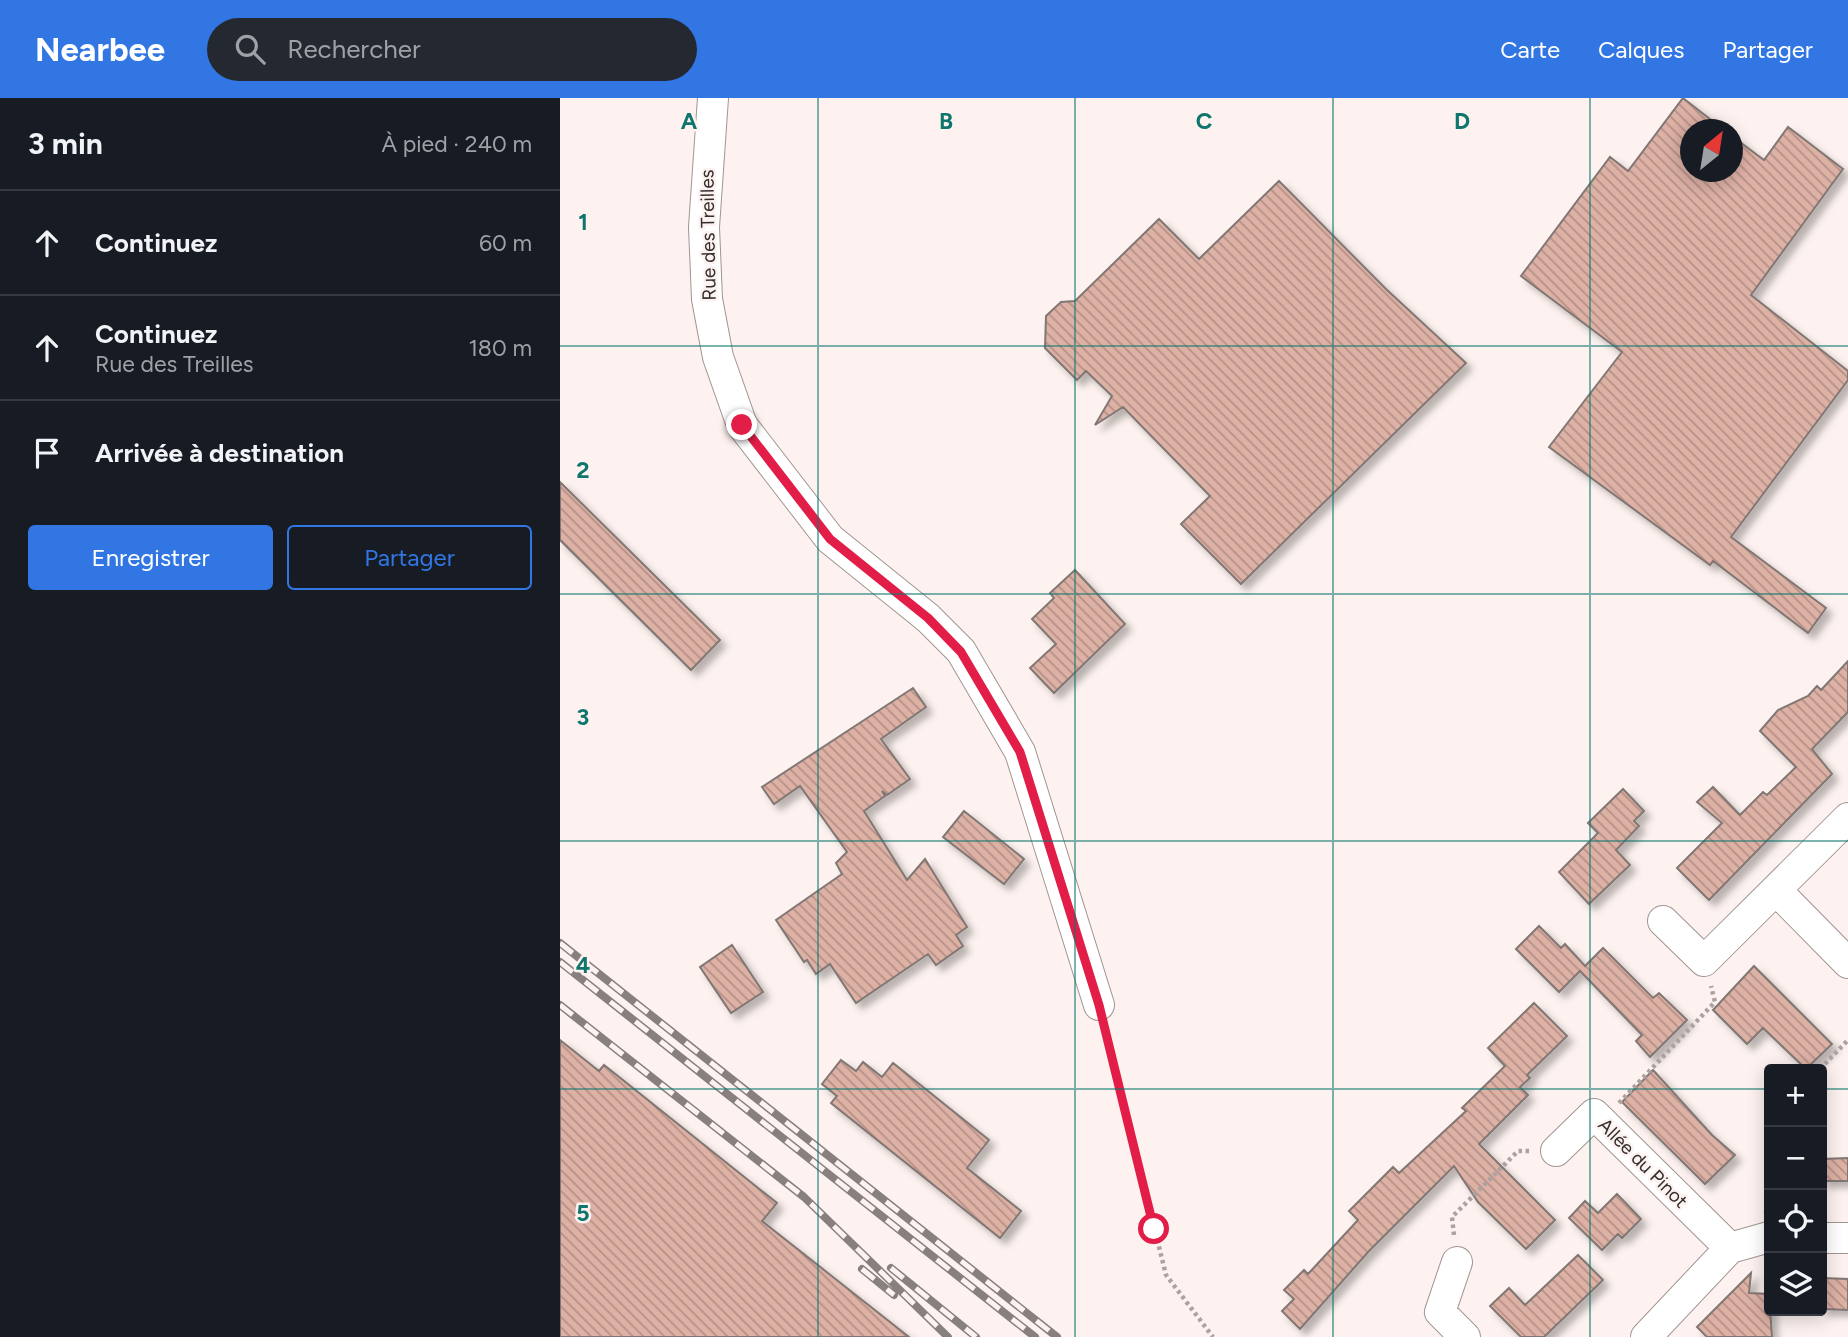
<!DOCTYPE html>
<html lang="fr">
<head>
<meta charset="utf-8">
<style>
  :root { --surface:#171b24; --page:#242831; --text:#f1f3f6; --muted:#9ea1a6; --line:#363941; --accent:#3176e3 }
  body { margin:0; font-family:Figtree,sans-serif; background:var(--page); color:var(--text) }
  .controls { position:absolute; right:21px; bottom:21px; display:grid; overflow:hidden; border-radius:7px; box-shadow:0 4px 18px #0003 }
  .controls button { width:63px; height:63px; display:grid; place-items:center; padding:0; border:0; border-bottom:2px solid var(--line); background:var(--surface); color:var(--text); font:35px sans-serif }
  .compass { position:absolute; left:1120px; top:21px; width:63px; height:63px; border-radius:50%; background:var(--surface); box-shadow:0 4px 18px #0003; rotate:30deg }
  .stop { position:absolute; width:21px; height:21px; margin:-16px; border:5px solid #e11d48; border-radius:50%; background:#fff }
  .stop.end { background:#e11d48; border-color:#fff; box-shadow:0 2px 7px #0008 }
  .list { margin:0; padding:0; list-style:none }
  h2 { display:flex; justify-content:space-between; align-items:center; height:91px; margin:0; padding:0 28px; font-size:30px }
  h2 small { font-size:23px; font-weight:400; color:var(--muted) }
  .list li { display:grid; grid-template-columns:46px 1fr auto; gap:21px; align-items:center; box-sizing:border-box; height:105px; padding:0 28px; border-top:2px solid var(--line) }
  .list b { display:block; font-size:26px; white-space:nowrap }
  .list p { margin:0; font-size:23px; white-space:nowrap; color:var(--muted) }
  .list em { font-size:23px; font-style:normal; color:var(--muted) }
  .actions { display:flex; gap:14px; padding:21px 28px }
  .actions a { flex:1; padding:16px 0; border:2px solid var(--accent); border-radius:7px; text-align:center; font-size:24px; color:var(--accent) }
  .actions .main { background:var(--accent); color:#fff }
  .icon { flex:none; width:38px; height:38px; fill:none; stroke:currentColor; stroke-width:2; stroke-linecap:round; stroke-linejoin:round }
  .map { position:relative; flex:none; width:1288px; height:1239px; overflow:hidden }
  header { display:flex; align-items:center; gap:42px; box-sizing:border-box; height:98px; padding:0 35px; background:var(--accent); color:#fff }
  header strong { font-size:33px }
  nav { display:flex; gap:38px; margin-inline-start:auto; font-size:24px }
  .search { width:490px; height:63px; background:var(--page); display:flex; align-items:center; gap:18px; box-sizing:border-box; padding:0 24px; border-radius:38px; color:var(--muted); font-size:26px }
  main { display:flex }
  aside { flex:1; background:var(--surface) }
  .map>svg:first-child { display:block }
  .building { fill:url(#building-back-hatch); stroke:#817774; stroke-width:2; filter:url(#shadow) }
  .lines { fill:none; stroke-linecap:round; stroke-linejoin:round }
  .minor-casing { stroke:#a09592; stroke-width:32 }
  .path { stroke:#aca3a1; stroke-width:4.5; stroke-dasharray:3.5 3.5; stroke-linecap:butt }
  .minor { stroke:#fff; stroke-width:30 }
  .rail-casing { stroke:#87807e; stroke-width:8 }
  .rail { stroke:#fdf2ef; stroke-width:5; stroke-dasharray:16; stroke-linecap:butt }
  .route { stroke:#e11d48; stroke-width:9 }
  .grid { fill:none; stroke:#0f766e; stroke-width:2; stroke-opacity:0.55 }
  .labels { text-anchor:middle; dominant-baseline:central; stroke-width:5; stroke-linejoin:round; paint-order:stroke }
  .street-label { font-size:19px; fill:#322e2d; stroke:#fdf2ef }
  .grid-label { font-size:23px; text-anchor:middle; font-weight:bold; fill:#0f766e; stroke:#fdf2ef; stroke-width:5; stroke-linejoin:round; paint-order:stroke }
</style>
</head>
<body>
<header>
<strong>Nearbee</strong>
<div class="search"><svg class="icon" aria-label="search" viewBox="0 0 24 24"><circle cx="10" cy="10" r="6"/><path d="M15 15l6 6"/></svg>Rechercher</div>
<nav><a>Carte</a><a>Calques</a><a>Partager</a></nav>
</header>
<main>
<aside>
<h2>3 min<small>À pied · 240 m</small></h2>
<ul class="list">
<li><svg class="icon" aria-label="ahead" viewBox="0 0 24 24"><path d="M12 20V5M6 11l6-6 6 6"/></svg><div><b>Continuez</b></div><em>60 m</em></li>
<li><svg class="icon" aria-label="ahead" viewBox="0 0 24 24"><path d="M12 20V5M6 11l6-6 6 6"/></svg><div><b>Continuez</b><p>Rue des Treilles</p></div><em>180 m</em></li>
<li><svg class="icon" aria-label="arrive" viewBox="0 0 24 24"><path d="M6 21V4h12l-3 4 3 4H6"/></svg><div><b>Arrivée à destination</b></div></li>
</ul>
<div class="actions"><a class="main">Enregistrer</a><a>Partager</a></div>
</aside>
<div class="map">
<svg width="1288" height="1239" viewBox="0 0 1288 1239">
  <defs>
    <pattern id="building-back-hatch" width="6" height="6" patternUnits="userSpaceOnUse" patternTransform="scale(1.75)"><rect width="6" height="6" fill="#deb1a5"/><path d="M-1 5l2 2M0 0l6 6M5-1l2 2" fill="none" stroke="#b59087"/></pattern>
    <filter id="shadow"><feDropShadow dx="6" dy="6" stdDeviation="3.5" flood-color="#0004"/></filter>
  </defs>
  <rect width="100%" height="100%" fill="#fdf2ef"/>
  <path class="building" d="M1123,0L1164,32H1130V74H1172V38L1204,62L1228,29L1283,71L1191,197L1288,273V282L1171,439L1266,510L1248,535L1153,463L1150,467L989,349L1062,254L961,178L1050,59L1068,73Z
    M719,83L826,191L906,265L681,486L621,426L650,398L563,309L535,327L552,298L526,273L517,282L485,250L486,218L501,204L515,203L599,121L639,161Z
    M0,384L160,542L131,572L0,442Z
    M515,472L565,526L494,595L470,570L496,546L472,521L494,500L490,495Z
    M1288,563V614L1252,651L1272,676L1149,802L1117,770L1162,725L1137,704L1153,689L1180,717L1203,694L1207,697L1236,669L1200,633L1218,612L1248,598L1257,588L1261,592Z
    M353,590L366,609L321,641L350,681L327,697L322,693L325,698L304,713L347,782L365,761L407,829L396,837L403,848L376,867L368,856L296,905L270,866L256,876L247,862L244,864L216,822L282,776L276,765L287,754L240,688L214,706L202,689Z
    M1063,691L1084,713L1074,723L1079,728L1056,752L1070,767L1029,806L999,774L1038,735L1028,725Z
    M404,713L464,761L444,786L383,739Z
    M979,828L1001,850L1005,846L1025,868L1043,850L1093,900L1099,895L1127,922L1090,959L1076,943L1082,937L1020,873L999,894L956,851Z
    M172,847L203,894L171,915L140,869Z
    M1194,868L1272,946L1246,971L1203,930L1187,946L1153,912Z
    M974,905L1007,938L967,977L970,980L960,989L968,997L919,1046L995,1122L966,1151L918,1104L894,1068L809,1153L740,1231L722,1213L734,1201L724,1192L744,1172L748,1176L798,1122L789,1113L833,1069L839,1075L906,1013L902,1010L945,968L928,950Z
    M0,942L39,973L44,967L217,1105L202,1123L349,1239H0Z
    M281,962L296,973L303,964L322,979L333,965L429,1042L407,1070L461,1113L440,1140L271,1005L277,998L262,986Z
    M1093,972L1152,1037L1175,1057L1145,1086L1062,1004Z
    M1288,1060V1083H1262V1061Z
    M1057,1096L1081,1121L1062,1140L1058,1136L1042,1152L1009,1120L1025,1103L1038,1115Z
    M1018,1157L1043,1182L984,1239H961L930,1208L949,1190L965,1207Z
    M1191,1175L1189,1195L1209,1196L1212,1239H1147L1137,1229Z
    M1262,1180L1288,1181V1212L1262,1211Z"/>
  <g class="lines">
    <g class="minor-casing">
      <path id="minor" d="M153,0L144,129L147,201L158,259L182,327L270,441L368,520L401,553L460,654L539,907
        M1217,793L1288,865
        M1103,823L1144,863L1288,720
        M996,1053L1034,1016L1170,1150
        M1262,1140H1288
        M897,1164L880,1214L905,1239
        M1086,1239L1170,1150L1209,1139"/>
    </g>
    <path class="path" d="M545,931L606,1177L653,1239
      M1260,971L1288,942
      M1059,1005L1155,904L1151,888
      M1206,1115L1209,1043
      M894,1137L892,1119L958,1053H971"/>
    <use href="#minor" class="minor"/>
    <g class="rail-casing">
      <path id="rail" d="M0,845L497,1239
        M0,864L475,1239
        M0,907L244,1099L388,1239
        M331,1170L416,1239
        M302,1171L334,1197"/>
    </g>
    <use href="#rail" class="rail"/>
  </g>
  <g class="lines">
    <path class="route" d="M182,327L270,441L368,520L401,554L460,654L539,907L594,1131"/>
  </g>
  <path class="grid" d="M258,0V1239M515,0V1239M773,0V1239M1030,0V1239M0,248H1288M0,496H1288M0,743H1288M0,991H1209M1262,991H1288"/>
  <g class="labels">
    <g class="street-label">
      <text transform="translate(148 137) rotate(-91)">Rue des Treilles</text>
      <text transform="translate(1083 1065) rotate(45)">Allée du Pinot</text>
    </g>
  </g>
  <g class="grid-label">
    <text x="129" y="31">A</text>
    <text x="386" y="31">B</text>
    <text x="644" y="31">C</text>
    <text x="902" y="31">D</text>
    <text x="23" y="132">1</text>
    <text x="23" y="380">2</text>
    <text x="23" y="627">3</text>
    <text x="23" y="875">4</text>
    <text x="23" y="1123">5</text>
  </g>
</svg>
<div class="controls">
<button>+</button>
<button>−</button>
<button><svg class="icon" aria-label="locate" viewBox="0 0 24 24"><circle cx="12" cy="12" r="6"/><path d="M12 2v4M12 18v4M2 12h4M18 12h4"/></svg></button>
<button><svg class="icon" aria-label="layers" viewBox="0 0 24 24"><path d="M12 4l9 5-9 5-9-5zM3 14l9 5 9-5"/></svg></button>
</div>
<svg class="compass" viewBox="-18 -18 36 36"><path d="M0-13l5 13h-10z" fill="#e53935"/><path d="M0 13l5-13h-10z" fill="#9ea1a6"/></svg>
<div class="stop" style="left:594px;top:1131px"></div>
<div class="stop end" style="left:182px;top:327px"></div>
</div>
</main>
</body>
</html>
